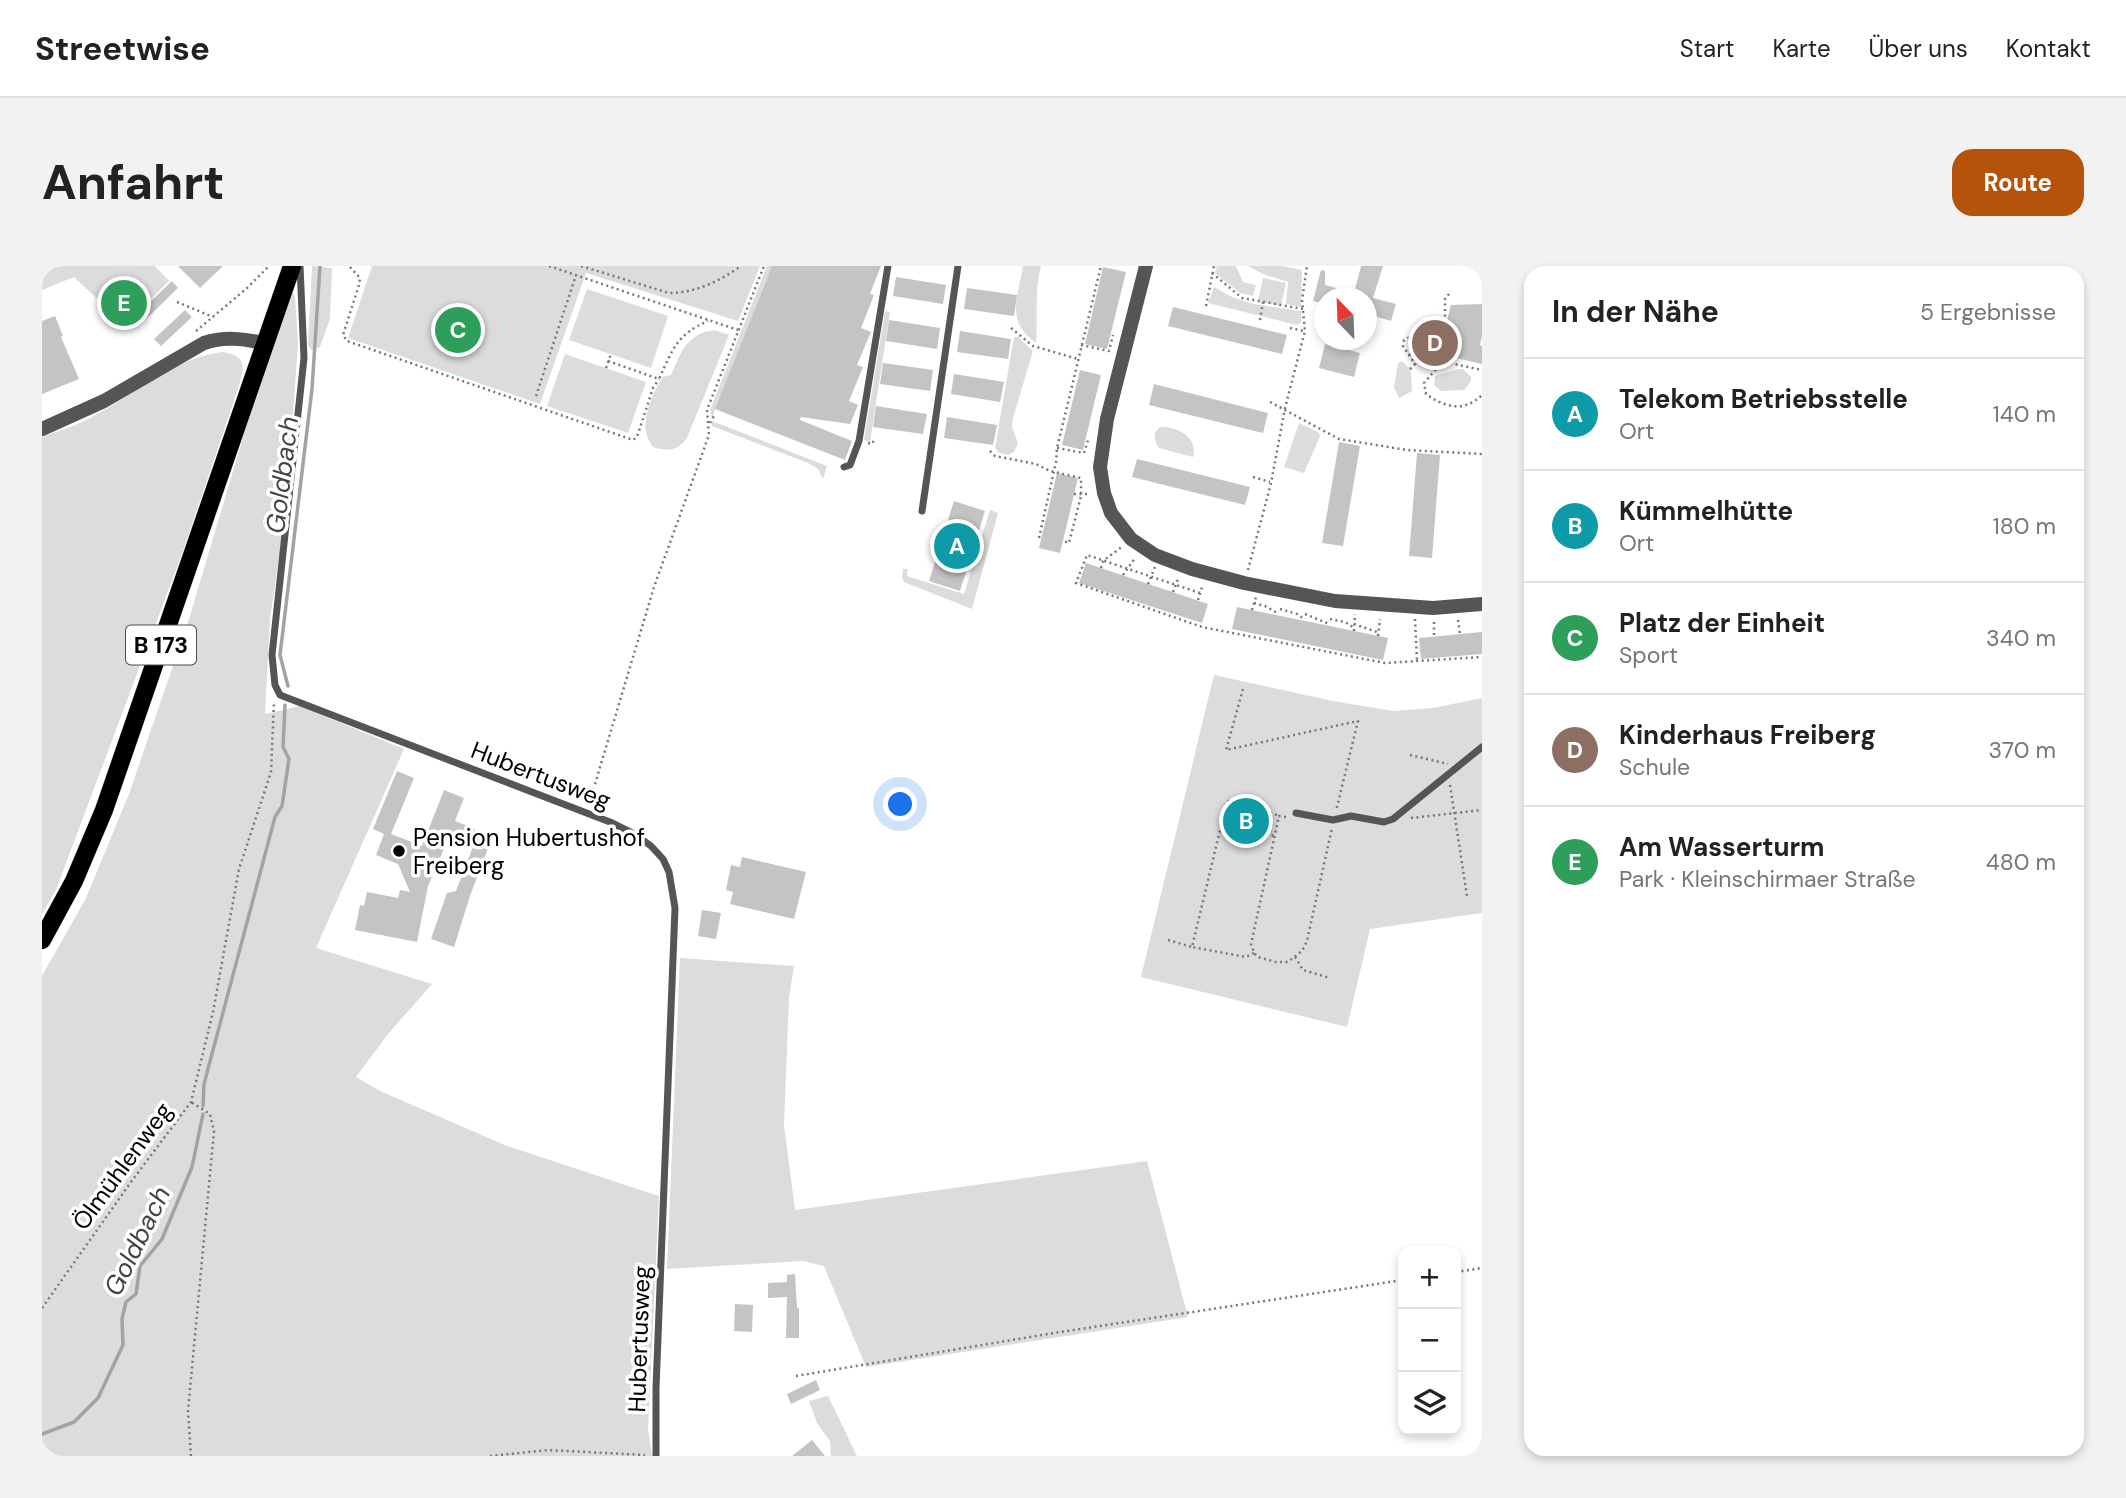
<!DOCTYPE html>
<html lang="de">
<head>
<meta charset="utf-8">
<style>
  :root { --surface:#fff; --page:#f2f2f2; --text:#222; --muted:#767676; --line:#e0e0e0; --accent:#b45309 }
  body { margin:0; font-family:"DM Sans",sans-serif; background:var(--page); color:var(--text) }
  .controls { position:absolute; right:21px; bottom:21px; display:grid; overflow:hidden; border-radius:14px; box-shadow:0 4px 10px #0003 }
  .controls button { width:63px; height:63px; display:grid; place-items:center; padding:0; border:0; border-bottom:2px solid var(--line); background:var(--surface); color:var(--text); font:35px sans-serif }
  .compass { position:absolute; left:1272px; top:21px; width:63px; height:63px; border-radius:50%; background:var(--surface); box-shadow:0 4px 10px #0003; rotate:337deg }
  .you { position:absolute; left:859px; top:539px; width:24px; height:24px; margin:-18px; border:5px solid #fff; border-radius:50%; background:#1a73e8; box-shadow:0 0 0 10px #1a73e833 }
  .badge { display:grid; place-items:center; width:46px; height:46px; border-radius:50%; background:var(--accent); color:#fff; font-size:23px; font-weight:700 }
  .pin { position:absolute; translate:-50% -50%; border:4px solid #fff; box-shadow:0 2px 7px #0006 }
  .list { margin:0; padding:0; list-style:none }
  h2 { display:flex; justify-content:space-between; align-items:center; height:91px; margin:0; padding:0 28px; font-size:30px }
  h2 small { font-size:23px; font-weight:400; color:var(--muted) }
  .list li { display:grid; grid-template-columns:46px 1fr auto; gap:21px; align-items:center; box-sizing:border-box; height:112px; padding:0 28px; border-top:2px solid var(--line) }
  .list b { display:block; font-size:26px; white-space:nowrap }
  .list p { margin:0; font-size:23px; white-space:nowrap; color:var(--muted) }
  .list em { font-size:23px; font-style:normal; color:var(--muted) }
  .icon { flex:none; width:38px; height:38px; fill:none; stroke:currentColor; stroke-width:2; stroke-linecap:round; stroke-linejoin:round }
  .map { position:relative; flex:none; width:1440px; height:1190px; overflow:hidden; border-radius:21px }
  header { display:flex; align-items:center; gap:42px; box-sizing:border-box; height:98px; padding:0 35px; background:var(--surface); border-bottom:2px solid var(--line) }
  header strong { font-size:33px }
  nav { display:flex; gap:38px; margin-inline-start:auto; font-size:24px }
  .intro { display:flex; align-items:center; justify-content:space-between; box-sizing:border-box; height:168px; padding:0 42px }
  h1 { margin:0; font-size:49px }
  .button { padding:18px 32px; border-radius:21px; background:var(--accent); color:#fff; font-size:24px; font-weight:700 }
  main { display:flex; gap:42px; padding:0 42px }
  aside { flex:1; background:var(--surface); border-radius:21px; box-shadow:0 4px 10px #0003 }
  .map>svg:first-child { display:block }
  .green { fill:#dcdcdc }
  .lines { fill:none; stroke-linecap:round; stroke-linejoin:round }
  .stream { stroke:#a3a3a3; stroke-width:3.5 }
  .building { fill:#c4c4c4 }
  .primary-casing { stroke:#dbdbdb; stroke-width:19 }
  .path { stroke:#777; stroke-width:2.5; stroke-dasharray:2 3.5; stroke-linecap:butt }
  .lane { stroke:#555; stroke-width:7 }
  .street { stroke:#555; stroke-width:14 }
  .primary { stroke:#000; stroke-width:18 }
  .poi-dot { fill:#000; stroke:#fff; stroke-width:2.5 }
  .labels { text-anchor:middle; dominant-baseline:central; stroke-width:7; stroke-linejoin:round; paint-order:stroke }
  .shield { fill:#fff; stroke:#4c4c4c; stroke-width:2 }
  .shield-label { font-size:23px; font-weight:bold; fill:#000 }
  .street-label { font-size:24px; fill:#000; stroke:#fff }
  .poi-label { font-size:24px; fill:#000; stroke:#fff; text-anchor:start }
  .water-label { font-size:26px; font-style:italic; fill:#444; stroke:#fff }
</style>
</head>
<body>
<header>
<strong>Streetwise</strong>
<nav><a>Start</a><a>Karte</a><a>Über uns</a><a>Kontakt</a></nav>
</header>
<div class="intro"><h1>Anfahrt</h1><a class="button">Route</a></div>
<main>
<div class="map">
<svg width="1440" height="1190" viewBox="0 0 1440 1190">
  <rect width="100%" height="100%" fill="#fff"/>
  <path class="green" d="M0,0H113L127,15L83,59L32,11L0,24Z
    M270,0L290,2L288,53L278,81L269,84L266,79Z
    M330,0H718L696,55L544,7L498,138L306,72Z
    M725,0H730L670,152L668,144Z
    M981,0H999C992,25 996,51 994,77C963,55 976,32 981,0Z
    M1175,0H1194L1201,16L1214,19L1211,30L1198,27L1173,7Z
    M1206,0H1241L1260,4L1259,41L1244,38L1246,16L1221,8Z
    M1221,12L1244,17L1239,40L1216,35Z
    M1172,21L1190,31L1212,38L1259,45V56L1255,59L1166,37Z
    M545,23L626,50L609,102L527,74Z
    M251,27L253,30L256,77L244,244L228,353L223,448L258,440L362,483L274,682L390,718L346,768L314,811L338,825L465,880L617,930L606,1163L610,1190H0V710L44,632L87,528L147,353L214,128L248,28Z
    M843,45L848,46L828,176L822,174Z
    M673,64L687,69L645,172C635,185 627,186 611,181C595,161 608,131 621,111L629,109C640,85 644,68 673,64Z
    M972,71H976L991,85L971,152L970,161L976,177L972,186L966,189L957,187L953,182Z
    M182,86C205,91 202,101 197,120L141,285L14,624L0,648V171C15,165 32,161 46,153C88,132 136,89 182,86Z
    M523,88L604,116L586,167L505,140Z
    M1360,95L1369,104L1370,125L1357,132L1352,121L1356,97Z
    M1416,103H1421L1429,111V115L1422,124L1399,125L1392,119L1393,110Z
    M670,155L785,200L781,213L776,203L766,197L670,160Z
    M1257,157L1276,166L1278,170L1262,207L1242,201Z
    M1118,161C1134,160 1157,171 1151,191L1117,182C1112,175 1110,167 1118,161Z
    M948,244L956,247L930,343L862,316L860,311L861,303H866L865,310L922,328Z
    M1172,409L1291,435L1351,445L1391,442L1440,432V647L1328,663L1305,761L1099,711Z
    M638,692L752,700L747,731L742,859L753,944L1105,895L1146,1051L824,1101L782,1000L761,995L625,1003Z
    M786,1130L815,1190H789L788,1175L775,1157L767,1135Z"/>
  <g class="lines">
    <path class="stream" d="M246,420L238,389L270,123L278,0
      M161,840L162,818L233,551L240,540L247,493L241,481L243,439
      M0,1168L32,1156L56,1132L81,1079L80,1053L84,1036L94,1028L98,1000L120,973L150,901L161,848"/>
  </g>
  <path class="building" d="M136,0H181L158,22Z
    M730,0H839L828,28L832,29L819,62L829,66L815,99L821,101L807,135L816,139L808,158L759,151L758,154L810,175L803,194L673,143Z
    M1319,0H1341L1331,32L1354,38L1349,55L1325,48V32H1283V38L1271,35L1279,4L1283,5V19L1312,27Z
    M1061,1L1084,6L1065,83L1043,78Z
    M854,11L904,19L901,38L851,30Z
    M130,15L136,22L98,59L91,52Z
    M925,22L975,29L972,50L922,43Z
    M1440,38V70L1438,79L1440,80V98L1388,86L1392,68L1401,70L1409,39Z
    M1131,41L1245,69L1240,88L1126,60Z
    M143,44L150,51L119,80L112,73Z
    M13,50L21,70L19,71L37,113L0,128V55Z
    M847,54L898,62L895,83L844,75Z
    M918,65L969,73L966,93L915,86Z
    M1283,78L1318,87L1312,111L1277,102Z
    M841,97L891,104L888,125L838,118Z
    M1038,104L1059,109L1041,184L1020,179Z
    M912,108L962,116L958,136L909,128Z
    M1112,118L1226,147L1221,167L1107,139Z
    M834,140L885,148L881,168L831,161Z
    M905,151L955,159L951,179L902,172Z
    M1297,176L1318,180L1301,280L1280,277Z
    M1375,187L1398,189L1390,292L1367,290Z
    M1095,193L1208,221L1203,239L1090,211Z
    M1015,207L1036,212L1018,287L997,282Z
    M912,235L943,245L918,325L887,315Z
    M1044,297L1166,338L1160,357L1037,317Z
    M1195,341L1346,372L1341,394L1190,363Z
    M1440,366V388L1379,393L1377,372Z
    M355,505L372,512L349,568L380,580L402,524L422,532L413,555L433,563L431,570L448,577L428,630L412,681L389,673L405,627L414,625L431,581L407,571L386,620L375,676L313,664L318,639L322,640L325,626L356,632L358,624L368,626L356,598L334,589L342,568L331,563Z
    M1188,541L1216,547L1215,553L1231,556L1229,568L1184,557Z
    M700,591L764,606L752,653L688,638L691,626L684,624L689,599L698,601Z
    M660,644L679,647L674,673L656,670Z
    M753,1008L755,1042H757V1072H744L745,1031L726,1032V1017L745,1016V1009Z
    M693,1038L711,1039L710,1066L692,1065Z
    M774,1114L778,1124L749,1138L745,1128Z
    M770,1174L783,1190H750Z"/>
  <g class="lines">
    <g class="primary-casing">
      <path id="primary" d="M0,674L32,615L62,544L250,0"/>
    </g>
    <path class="path" d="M507,0L696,64
      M539,0L627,27C653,27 678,15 699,0
      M308,1L318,12L317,19L301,69L305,75L591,174L595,171L611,122L617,113
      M1170,7L1200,32L1261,43
      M1407,28L1403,33V56L1387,63L1380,91L1440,104
      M135,36L171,51
      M1164,40L1172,0
      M1218,54L1221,36
      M969,62L991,80L1036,93
      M1248,62L1262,65
      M154,65L204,23L227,0
      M1039,79L1067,85L1071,69
      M1367,89L1379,82
      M566,95L617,113C631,83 634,69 666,55
      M1401,95L1382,117L1384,128C1402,141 1422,147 1440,129
      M564,102L569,88
      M1368,103L1373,98L1361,80L1362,74L1370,70L1382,83
      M494,130L534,9
      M1228,136L1297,173L1365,184L1440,188
      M668,157L672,150
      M826,177L830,178L833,172
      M1015,182L1042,187L1047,171
      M948,185L953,190L994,198L1008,205L1039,212V230L1027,277L1021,275
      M1211,211L1228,216
      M1032,228H1048
      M997,272L1014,196L1015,182L1059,0
      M1059,302L1061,295L1081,280
      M1206,304L1229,217L1243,142L1263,65L1260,34L1265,0
      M1081,309L1093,292
      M1106,318L1113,301
      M1131,326L1136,313
      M1158,327L1045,289L1034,317L1160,361L1343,397L1440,391
      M1156,334L1160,321
      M1212,337L1223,340L1237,348
      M1238,343L1255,348L1262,353
      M1210,344L1214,331
      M1263,348L1287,358
      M1288,353L1303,356L1311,361
      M1373,353L1375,395
      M1416,354L1418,368
      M1392,356V370
      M1312,358L1335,366
      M1312,365L1313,348
      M1336,370L1338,353
      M1201,423L1184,484L1316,455L1294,545
      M1368,489L1406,498
      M1408,519L1425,630
      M548,528L553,518L612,321L667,169L665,144L722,0
      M526,529L540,526L558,532L566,546
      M1244,551L1237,550L1209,678L1212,687L1216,691L1234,696H1246L1260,685L1265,675L1290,562
      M1369,552L1440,544
      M1181,560L1233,570
      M1126,674L1150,681
      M1212,687L1204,691L1150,681L1185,535L1212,540L1237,550
      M1253,691L1261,704L1288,712
      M1414,1006L1440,1002
      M0,1042L89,916L149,836L171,746L197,603L229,506L232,436
      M754,1110L1012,1067L1361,1014
      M149,1190L146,1145L172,865L168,848L149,836
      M448,1190L506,1184L603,1189"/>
    <path class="lane" d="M258,0L262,92L230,389L233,419L238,429L568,556L594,569L609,580L621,593L627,606L633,642L614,1122V1190
      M802,201L808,199L817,175L846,0
      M880,245L916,0
      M1254,547L1291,554L1309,550L1342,556L1351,553L1440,481"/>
    <path class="street" d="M1104,0L1065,153L1058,201L1062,227L1069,247L1089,273L1113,289L1150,303L1202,317L1293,335L1391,342L1440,338
      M0,163L62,135L162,77C183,70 201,73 222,77"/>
    <use href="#primary" class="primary"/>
  </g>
  <circle class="poi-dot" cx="357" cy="585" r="7"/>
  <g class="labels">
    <rect class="shield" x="84" y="359.5" width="70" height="39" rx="5"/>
    <g class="shield-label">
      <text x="119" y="379">B 173</text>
    </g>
    <g class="street-label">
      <text transform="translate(499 509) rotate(21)">Hubertusweg</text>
      <text transform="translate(80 900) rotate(-54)">Ölmühlenweg</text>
      <text transform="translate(597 1073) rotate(-88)">Hubertusweg</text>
    </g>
    <g class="poi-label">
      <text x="371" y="571">Pension Hubertushof<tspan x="371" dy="28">Freiberg</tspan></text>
    </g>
    <g class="water-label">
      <text transform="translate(240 209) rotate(-83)">Goldbach</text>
      <text transform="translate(95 975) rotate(-64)">Goldbach</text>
    </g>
  </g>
</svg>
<div class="controls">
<button>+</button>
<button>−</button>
<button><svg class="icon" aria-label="layers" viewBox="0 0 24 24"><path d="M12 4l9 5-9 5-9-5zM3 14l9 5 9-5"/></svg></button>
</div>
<svg class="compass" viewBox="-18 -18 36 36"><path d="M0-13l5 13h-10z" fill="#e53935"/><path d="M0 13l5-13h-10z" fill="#767676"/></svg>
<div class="you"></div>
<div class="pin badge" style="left:915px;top:280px;background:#0f9aa8">A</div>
<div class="pin badge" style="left:1204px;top:555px;background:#0f9aa8">B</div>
<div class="pin badge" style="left:416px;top:64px;background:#2e9e5b">C</div>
<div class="pin badge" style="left:1393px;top:77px;background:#8d6e63">D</div>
<div class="pin badge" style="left:82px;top:37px;background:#2e9e5b">E</div>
</div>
<aside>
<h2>In der Nähe<small>5 Ergebnisse</small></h2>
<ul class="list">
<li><span class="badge" style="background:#0f9aa8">A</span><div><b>Telekom Betriebsstelle</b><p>Ort</p></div><em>140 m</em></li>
<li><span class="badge" style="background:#0f9aa8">B</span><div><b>Kümmelhütte</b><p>Ort</p></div><em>180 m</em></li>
<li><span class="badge" style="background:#2e9e5b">C</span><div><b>Platz der Einheit</b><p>Sport</p></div><em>340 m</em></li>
<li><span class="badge" style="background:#8d6e63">D</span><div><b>Kinderhaus Freiberg</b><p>Schule</p></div><em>370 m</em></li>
<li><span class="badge" style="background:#2e9e5b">E</span><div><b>Am Wasserturm</b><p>Park · Kleinschirmaer Straße</p></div><em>480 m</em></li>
</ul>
</aside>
</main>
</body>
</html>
